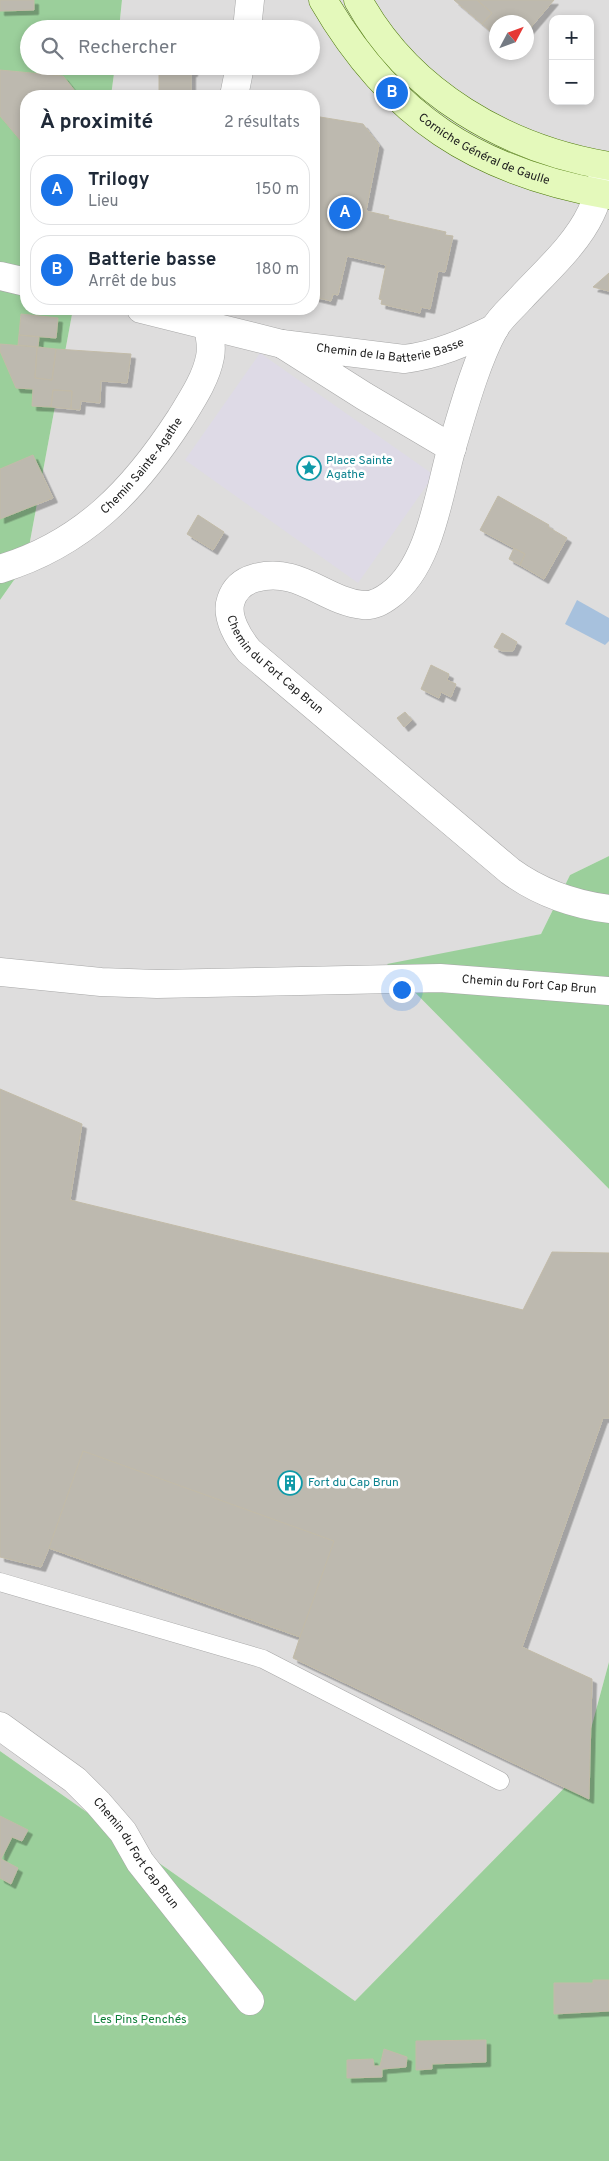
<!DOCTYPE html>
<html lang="fr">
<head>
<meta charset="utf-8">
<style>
  :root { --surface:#fff; --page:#f6f6f7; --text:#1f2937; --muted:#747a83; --line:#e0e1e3; --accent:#1a73e8 }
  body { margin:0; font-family:Overpass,sans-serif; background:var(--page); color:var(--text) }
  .controls { position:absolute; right:15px; top:15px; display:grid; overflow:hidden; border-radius:10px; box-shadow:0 2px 8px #0003 }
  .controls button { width:45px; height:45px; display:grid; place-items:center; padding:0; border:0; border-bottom:1px solid var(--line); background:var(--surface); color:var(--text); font:25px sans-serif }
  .compass { position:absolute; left:489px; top:15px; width:45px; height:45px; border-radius:50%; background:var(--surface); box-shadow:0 2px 8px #0003; rotate:49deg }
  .you { position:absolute; left:401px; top:989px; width:18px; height:18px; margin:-12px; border:4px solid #fff; border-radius:50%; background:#1a73e8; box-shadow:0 0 0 8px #1a73e833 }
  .badge { display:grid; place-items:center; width:32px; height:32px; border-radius:50%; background:var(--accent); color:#fff; font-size:16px; font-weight:700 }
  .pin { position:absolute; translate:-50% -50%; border:2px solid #fff; box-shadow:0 1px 5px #0006 }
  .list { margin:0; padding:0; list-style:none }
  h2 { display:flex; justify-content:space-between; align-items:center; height:65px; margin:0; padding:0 20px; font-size:21px }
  h2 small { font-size:16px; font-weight:400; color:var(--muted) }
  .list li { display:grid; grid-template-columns:32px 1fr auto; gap:15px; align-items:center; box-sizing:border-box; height:70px; margin:0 10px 10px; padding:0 10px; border:1px solid var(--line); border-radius:20px }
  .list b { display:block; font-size:19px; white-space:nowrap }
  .list p { margin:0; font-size:16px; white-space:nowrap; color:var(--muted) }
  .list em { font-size:16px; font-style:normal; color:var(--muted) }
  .icon { flex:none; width:28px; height:28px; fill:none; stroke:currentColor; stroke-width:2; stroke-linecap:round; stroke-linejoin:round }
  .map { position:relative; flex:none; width:609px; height:2161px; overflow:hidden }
  .search { position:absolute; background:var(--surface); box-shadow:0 2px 8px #0003; left:20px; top:20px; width:300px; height:55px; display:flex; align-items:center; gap:12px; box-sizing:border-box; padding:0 18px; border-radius:28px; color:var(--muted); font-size:19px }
  .panel { position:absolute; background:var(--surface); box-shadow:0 2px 8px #0003; left:20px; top:90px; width:300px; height:225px; border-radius:20px }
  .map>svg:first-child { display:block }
  .residential { fill:#dedddd; fill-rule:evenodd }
  .forest { fill:#9bcf9b }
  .plaza { fill:#dedae6 }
  .water { fill:#a7c1dd }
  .building { fill:#bdb9af; stroke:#c2bba8; filter:url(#shadow) }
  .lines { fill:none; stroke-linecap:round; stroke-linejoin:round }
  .service-casing { stroke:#a7a7a7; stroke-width:19 }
  .minor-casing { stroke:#a7a7a7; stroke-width:29 }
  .secondary-casing { stroke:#4a7706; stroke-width:29 }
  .service { stroke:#fff; stroke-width:18 }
  .minor { stroke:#fff; stroke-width:28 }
  .secondary { stroke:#e4f9bb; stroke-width:28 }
  .labels { text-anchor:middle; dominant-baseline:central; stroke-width:5; stroke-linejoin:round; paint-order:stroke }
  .street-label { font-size:12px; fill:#202020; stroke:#fff }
  .culture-label { font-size:12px; fill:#0d838f; stroke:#fff; text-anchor:start }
  .park-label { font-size:12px; fill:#0d7f37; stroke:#fff }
</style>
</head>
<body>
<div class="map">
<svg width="609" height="2161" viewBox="0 0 609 2161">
  <defs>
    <filter id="shadow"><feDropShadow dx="4.5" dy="4.5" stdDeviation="0" flood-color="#0004"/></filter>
  </defs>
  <rect width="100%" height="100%" fill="#f0f0e6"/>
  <path class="residential" d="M122,0H609V856L570,875L541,934L388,965L609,1189V1662L579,1773L355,2001L0,1751V600L26,563L73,309H314V96H111L115,66H311V29H119ZM553,19H590V101H553ZM496,22H526V52H496Z"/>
  <path class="forest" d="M0,0H122L119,29H29V66H115L111,96H26V309H73L26,563L0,600Z
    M609,856V1189L387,964L541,934L570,875Z
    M609,1662V2161H0V1751L355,2001L579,1773Z"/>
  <path class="plaza" d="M260,353L434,475L358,583L185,460Z"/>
  <path class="water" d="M577,600L609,618V641L605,645L565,624Z"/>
  <path class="building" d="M0,0H34V10L0,11Z
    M454,0H477L492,13L482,24Z
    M477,0H554L526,33V22H496V36L482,24L492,13Z
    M159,66H193V72L159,70Z
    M0,70L63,76L79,96H26V147L0,116Z
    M159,70L191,72V96H159Z
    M314,116L363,124L379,145L366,211L389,216L388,219L446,232L445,235L453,236L445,272L438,271L430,309L421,307L420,313L381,304L382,300L379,299L386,265L347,256L338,295L333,294L331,301L314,297Z
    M609,273V291L593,287Z
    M21,314L58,318L56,338L19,335Z
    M19,335L39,337L38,347L18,345Z
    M0,344L37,347L35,378L52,380L56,349L131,354L127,383L101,381L100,403L81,401L80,410L71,409L72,391L53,390L51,407L32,406L33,389L16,388L0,351Z
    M37,347L56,349L52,380L35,378Z
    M53,390L72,391L71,409L51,407Z
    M33,455L53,498L0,519V469Z
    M498,496L549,525L548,527L567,538L544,579L520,565L525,554L480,530Z
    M198,515L224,532L213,550L187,534Z
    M514,548L525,554L520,565L509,559Z
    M502,633L517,642L513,651H502L494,647Z
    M431,665L449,674L447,680L456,684L451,697L441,692L439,698L421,689Z
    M405,712L412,720L404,727L397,718Z
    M0,1089L82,1124L70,1200L523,1310L552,1252L609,1253V1418H603L522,1647L592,1679L589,1799L293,1658L300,1637L49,1548L41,1567L0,1557Z
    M83,1451L334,1541L300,1637L49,1548Z
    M0,1816L28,1830L22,1841L12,1837L1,1859L18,1868L11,1884L0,1878Z
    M593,1980H609V2011L554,2014V1983H593Z
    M486,2040V2062L432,2064V2069L416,2070V2041Z
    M384,2049L407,2057L406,2067L382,2069V2077L347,2078V2060L373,2059L374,2066H380Z"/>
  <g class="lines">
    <g class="service-casing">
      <path id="service" d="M0,1582L263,1659L500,1781"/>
    </g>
    <g class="minor-casing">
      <g id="minor">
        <path d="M247,29L250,0"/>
        <path d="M234,96L240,66"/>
        <path id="s1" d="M604,170C601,185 598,199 591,213C576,245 545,272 521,298C513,307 500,318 494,329C476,362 463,410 452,447C439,491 431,565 390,595C382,601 374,606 363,605C324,601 299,566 255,578C244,581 235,588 231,600C225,617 239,639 249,651L510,871C540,893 572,904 609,909"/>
        <path d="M0,276L26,282"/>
        <path d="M141,309L282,344"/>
        <path id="s2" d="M452,448L364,396L282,344L404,359C437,355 464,343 495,328"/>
        <path id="s3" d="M0,569C83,544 134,490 180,419C191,401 206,379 210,357C213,342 207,324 203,309"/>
        <path id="s4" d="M0,972L101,982L157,984L440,978L609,991"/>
        <path id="s5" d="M0,1726L75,1780L98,1803L123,1832L140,1862L250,2001"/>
      </g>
    </g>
    <g class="secondary-casing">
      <g id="secondary">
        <path id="s6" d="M323,0C391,117 477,172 609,195"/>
        <path d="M358,0C409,93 507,149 609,166"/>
      </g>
    </g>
    <use href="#service" class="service"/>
    <use href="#minor" class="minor"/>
    <use href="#secondary" class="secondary"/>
  </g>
  <defs>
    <g id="sight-ring" transform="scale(1.25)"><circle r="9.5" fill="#fff" stroke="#0f9aa8" stroke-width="1.5"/><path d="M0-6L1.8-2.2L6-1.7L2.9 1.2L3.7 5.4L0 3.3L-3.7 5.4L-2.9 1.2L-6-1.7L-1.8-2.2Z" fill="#0f9aa8"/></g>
    <g id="building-ring" transform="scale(1.25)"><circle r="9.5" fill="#fff" stroke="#0f9aa8" stroke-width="1.5"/><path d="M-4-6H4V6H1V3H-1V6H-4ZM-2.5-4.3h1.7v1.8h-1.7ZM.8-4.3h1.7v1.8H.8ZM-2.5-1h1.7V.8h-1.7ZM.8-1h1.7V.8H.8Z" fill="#0f9aa8"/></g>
  </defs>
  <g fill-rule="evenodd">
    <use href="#sight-ring" x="309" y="468"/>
    <use href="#building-ring" x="290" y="1483"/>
  </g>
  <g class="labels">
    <g class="street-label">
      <text stroke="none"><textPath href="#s6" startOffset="225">Corniche Général de Gaulle</textPath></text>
      <text stroke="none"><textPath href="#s2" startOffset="309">Chemin de la Batterie Basse</textPath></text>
      <text stroke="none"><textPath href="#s3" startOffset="179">Chemin Sainte-Agathe</textPath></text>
      <text stroke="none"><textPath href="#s1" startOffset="746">Chemin du Fort Cap Brun</textPath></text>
      <text stroke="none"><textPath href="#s4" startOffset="530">Chemin du Fort Cap Brun</textPath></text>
      <text stroke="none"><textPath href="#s5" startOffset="188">Chemin du Fort Cap Brun</textPath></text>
    </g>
    <g class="culture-label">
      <text x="326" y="461">Place Sainte<tspan x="326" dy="14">Agathe</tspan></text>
      <text x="308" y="1483">Fort du Cap Brun</text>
    </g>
    <g class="park-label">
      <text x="140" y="2020">Les Pins Penchés</text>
    </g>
  </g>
</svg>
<div class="controls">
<button>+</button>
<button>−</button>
</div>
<svg class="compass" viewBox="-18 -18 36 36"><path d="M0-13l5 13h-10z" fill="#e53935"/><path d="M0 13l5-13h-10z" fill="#747a83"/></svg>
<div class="you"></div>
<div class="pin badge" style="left:345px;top:213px">A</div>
<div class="pin badge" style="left:392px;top:93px">B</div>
<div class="search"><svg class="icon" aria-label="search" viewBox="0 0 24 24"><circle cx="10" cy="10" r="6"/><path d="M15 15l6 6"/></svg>Rechercher</div>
<section class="panel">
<h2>À proximité<small>2 résultats</small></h2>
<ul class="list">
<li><span class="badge">A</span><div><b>Trilogy</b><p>Lieu</p></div><em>150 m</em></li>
<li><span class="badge">B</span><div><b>Batterie basse</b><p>Arrêt de bus</p></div><em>180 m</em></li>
</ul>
</section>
</div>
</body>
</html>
